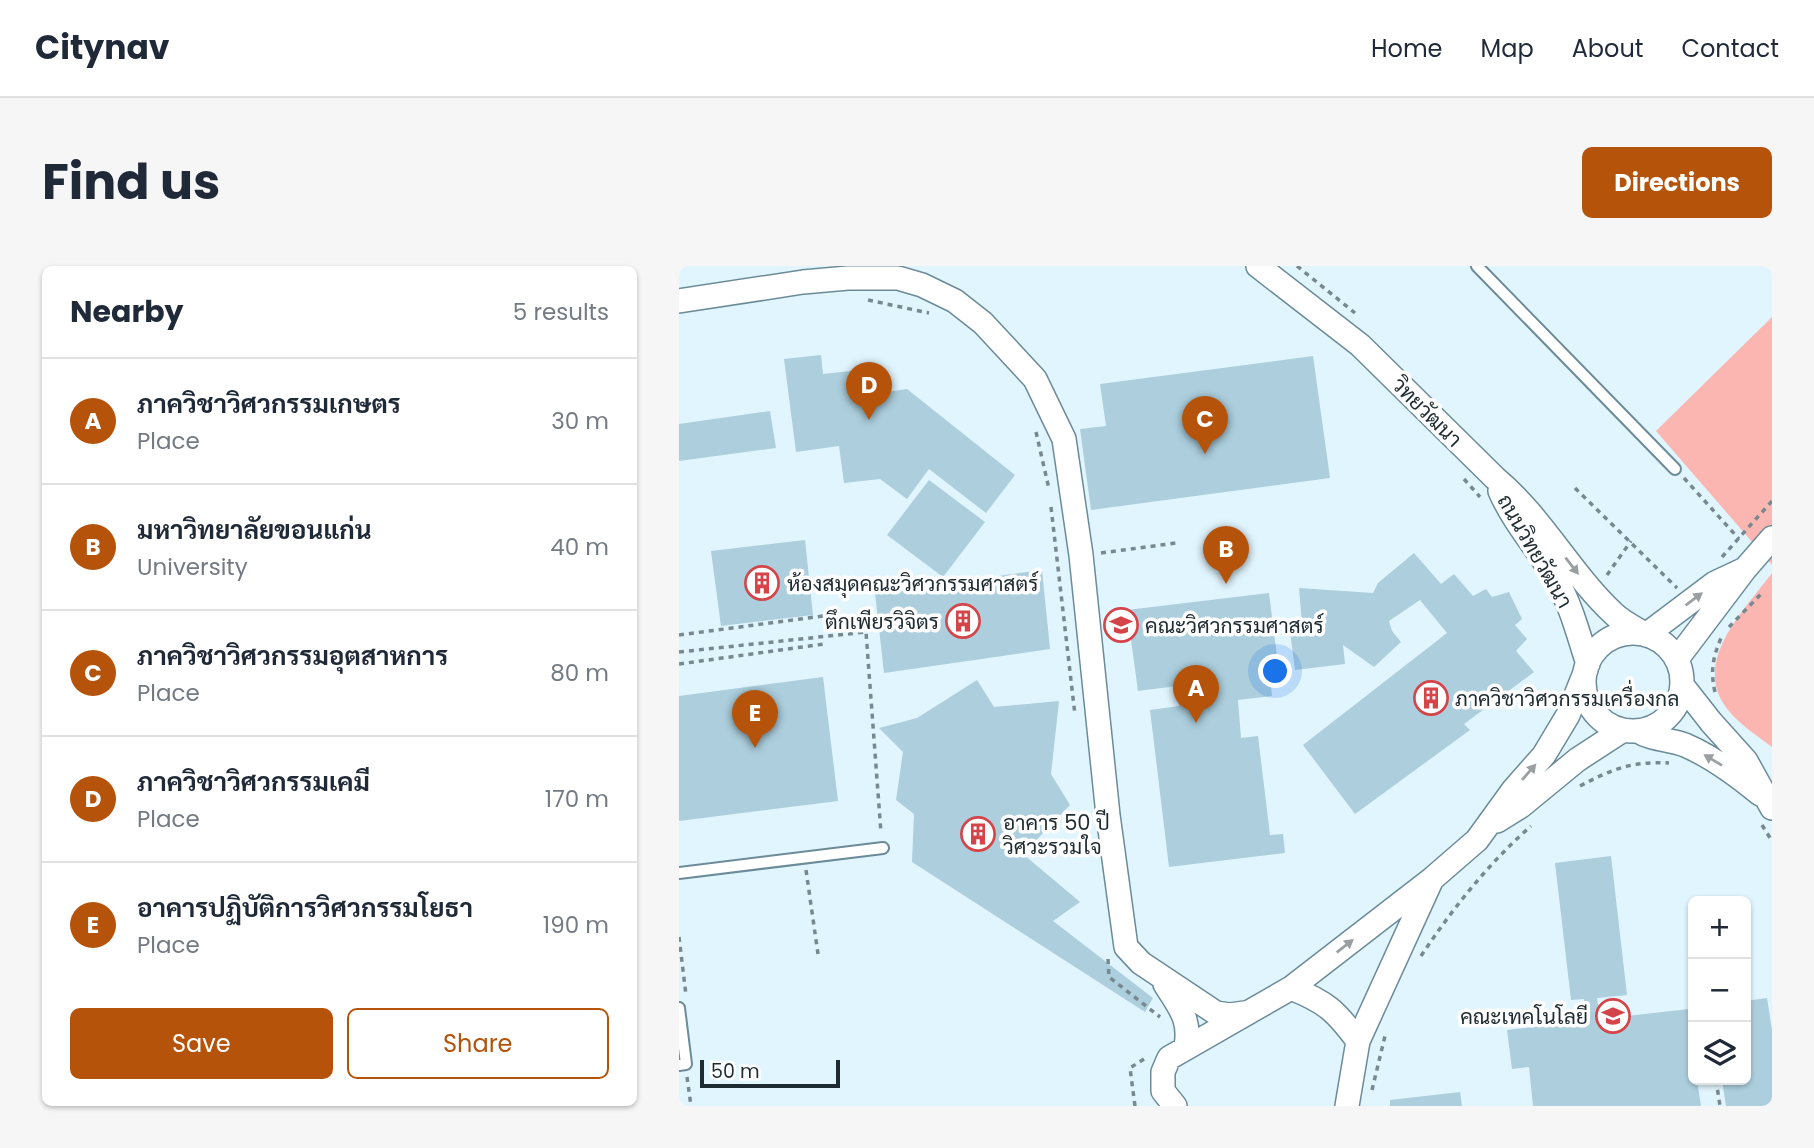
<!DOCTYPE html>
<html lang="en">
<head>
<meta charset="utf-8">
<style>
  :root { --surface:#fff; --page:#f6f6f7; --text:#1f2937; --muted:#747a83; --line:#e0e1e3; --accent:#b45309 }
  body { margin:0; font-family:Poppins,Sarabun,sans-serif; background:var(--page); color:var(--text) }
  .controls { position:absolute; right:21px; bottom:21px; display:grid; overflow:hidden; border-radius:10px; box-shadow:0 2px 5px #0004 }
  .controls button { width:63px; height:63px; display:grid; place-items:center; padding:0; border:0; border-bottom:2px solid var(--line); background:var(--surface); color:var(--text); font:35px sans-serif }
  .scale { position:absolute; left:21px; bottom:18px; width:140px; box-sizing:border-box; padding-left:7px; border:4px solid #1e2b30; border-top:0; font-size:19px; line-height:24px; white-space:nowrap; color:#1e2b30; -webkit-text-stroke:5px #fefefe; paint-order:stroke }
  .you { position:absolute; left:597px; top:406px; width:24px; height:24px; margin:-18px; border:5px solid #fff; border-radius:50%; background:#1a73e8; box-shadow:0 0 0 10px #1a73e833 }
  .badge { display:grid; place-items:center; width:46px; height:46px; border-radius:50%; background:var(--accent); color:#fff; font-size:23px; font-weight:700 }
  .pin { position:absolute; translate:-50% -58px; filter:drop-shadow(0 2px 4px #0008) }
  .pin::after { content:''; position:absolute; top:37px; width:24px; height:21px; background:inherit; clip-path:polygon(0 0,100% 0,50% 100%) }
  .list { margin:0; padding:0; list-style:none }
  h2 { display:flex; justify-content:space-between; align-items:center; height:91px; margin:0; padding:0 28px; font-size:30px }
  h2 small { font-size:23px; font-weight:400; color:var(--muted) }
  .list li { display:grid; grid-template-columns:46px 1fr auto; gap:21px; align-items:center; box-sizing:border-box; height:126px; padding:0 28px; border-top:2px solid var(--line) }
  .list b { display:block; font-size:26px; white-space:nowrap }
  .list p { margin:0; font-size:23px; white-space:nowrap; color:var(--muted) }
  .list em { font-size:23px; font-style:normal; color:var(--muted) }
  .actions { display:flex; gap:14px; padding:21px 28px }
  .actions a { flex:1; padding:16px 0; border:2px solid var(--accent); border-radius:10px; text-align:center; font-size:24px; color:var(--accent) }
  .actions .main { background:var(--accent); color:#fff }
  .icon { flex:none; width:38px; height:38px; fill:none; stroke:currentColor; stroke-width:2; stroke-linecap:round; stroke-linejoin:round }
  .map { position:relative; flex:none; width:1093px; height:840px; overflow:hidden; border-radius:10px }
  header { display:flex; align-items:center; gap:42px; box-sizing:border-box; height:98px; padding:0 35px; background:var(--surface); border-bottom:2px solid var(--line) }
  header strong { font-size:33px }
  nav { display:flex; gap:38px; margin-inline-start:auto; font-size:24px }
  .intro { display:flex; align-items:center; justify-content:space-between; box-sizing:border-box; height:168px; padding:0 42px }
  h1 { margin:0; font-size:49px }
  .button { padding:18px 32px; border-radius:10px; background:var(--accent); color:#fff; font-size:24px; font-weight:700 }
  main { display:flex; gap:42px; padding:0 42px }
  aside { flex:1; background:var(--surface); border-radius:10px; box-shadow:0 2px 5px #0004 }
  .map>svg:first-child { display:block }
  .green { fill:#fbb6b1 }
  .building { fill:#accedd }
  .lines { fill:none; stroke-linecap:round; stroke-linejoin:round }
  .service-casing { stroke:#6b8b99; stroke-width:14 }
  .minor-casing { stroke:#6b8b99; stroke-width:26 }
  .path { stroke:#78888f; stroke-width:3.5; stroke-dasharray:5 5; stroke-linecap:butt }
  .service { stroke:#fff; stroke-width:10 }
  .minor { stroke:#fff; stroke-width:23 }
  .oneway { fill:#9aa0a2 }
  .labels { text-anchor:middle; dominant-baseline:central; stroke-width:7; stroke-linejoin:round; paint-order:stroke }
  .street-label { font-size:21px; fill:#1e2b30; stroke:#fefefe }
  .poi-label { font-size:21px; fill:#1e2b30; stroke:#fefefe; text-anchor:start }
</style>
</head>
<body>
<header>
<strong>Citynav</strong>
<nav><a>Home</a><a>Map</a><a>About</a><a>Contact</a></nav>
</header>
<div class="intro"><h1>Find us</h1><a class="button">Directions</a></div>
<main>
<aside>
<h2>Nearby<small>5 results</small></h2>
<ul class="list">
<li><span class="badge">A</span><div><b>ภาควิชาวิศวกรรมเกษตร</b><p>Place</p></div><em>30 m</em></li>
<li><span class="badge">B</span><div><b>มหาวิทยาลัยขอนแก่น</b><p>University</p></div><em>40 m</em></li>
<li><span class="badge">C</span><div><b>ภาควิชาวิศวกรรมอุตสาหการ</b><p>Place</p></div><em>80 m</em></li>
<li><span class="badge">D</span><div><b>ภาควิชาวิศวกรรมเคมี</b><p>Place</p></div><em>170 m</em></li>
<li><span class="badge">E</span><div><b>อาคารปฏิบัติการวิศวกรรมโยธา</b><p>Place</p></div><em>190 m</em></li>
</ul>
<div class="actions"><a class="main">Save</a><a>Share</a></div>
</aside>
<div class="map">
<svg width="1093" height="840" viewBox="0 0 1093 840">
  <rect width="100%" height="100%" fill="#e1f5fe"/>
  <path class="green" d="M1093,51V299L977,165Z
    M1093,307V481C1076,468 1056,456 1044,437C1016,391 1067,342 1093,307Z"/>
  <path class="building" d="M142,89L144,108L190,103L194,128L228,123L336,209L307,247L250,203L228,233L201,213L165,217L160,180L117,186L105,93Z
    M634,90L651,212L412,244L401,163L427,160L421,118Z
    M91,145L97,182L0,195V158Z
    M250,214L306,256L264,311L208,269Z
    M126,274L134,349L42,360L32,285Z
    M735,287L762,318L775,308L794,330L807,323L813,331L830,326L843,353L836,359L848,373L837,385L855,406L785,458L791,464L676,548L624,479L768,367L741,334L710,355L713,365L722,376L695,401L664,379L666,398L616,404L610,358H623L620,322L694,327L699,317Z
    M363,304L371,383L205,407L196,327Z
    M590,327L600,406L591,409L593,430L559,434L562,472L579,470L591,569L604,568L606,587L490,601L471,444L500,440L498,420L459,425L448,344Z
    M144,411L159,535L0,555V430Z
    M298,414L315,441L380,435L372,508L391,539L344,588L401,636L374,655L474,732L466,746L233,596L235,548L217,534L224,486L200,462L238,452Z
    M932,590L948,729L918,732L921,753L1010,743L1014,783V814H1018L1022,840H854L850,801L833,803L828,764L908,754L905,733L892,734L876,597Z
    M1088,732L1093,764V840H1047L1043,814H1067V735Z
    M781,826L783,840H711V834Z"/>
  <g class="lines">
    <g class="service-casing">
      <path id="service" d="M798,0L996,203
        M0,607L204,582
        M0,742L7,798L0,799"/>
    </g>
    <g class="minor-casing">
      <path id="minor" d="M579,0L681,79L816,212C863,251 891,307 935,348C943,356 956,362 967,369L1036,317L1066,303
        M0,35L124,16L169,12H219L243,19L276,35L304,57L356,113L385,173L402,289L429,549L447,681L462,697L537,747L551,749L565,747
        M821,225C836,259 861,285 879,317C893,342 900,371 909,398
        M905 416a49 49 0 1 1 98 0a49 49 0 1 1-98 0Z
        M998,393L1066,303L1093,272
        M1003,419L1032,456L1067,495L1093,542
        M959,465C973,474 991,473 1006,479C1034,491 1058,509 1081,528
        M818,555L842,540L898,494L944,464
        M486,718C500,741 512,753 507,780
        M612,722C647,736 657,745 679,775L668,840
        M679,775L752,615
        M496,840L484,825V806L490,792L612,722L753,613L798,574L835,523L865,489L889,449L907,404"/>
    </g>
    <path class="path" d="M618,0L676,47
      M189,34L250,47
      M357,166L370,223
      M1005,212L1060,273
      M785,213L801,231
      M896,222L998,322
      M372,241L396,449
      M422,287L497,277
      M1043,291L1093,235
      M928,309L952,275
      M1050,361L1082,328
      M0,369L144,350
      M0,386L187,366L202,567
      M0,398L145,378
      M1036,426C1031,405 1034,390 1043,370
      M901,520C933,503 953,495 990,497
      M1083,559L1093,575
      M127,604L139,688
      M0,671L7,729
      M742,690C774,642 809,598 852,560
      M429,693L430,711L481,751
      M8,811L12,840
      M1037,814L1041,840
      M693,824L706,770
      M456,840L451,802L468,791"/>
    <use href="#service" class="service"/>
    <use href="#minor" class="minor"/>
  </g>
  <defs><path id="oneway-solid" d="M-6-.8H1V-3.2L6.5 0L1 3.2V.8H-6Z" transform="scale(1.75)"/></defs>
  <g class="oneway">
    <use href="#oneway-solid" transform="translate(893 300) rotate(52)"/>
    <use href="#oneway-solid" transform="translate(1015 333) rotate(-37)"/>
    <use href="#oneway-solid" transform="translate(1034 494) rotate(-149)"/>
    <use href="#oneway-solid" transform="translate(850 506) rotate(-49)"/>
    <use href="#oneway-solid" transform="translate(666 680) rotate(-38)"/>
  </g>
  <defs>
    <g id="building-ring" transform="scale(1.75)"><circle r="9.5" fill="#fefefe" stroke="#d44448" stroke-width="1.5"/><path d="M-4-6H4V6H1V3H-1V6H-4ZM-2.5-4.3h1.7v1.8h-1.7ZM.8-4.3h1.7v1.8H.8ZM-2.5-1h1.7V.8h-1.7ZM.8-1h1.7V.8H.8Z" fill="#d44448"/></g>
    <g id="university-ring" transform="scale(1.75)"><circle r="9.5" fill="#fefefe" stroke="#d44448" stroke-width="1.5"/><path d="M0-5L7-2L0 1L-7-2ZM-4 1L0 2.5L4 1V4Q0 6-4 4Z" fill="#d44448"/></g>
  </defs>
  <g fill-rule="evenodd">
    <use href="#building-ring" x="83" y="317"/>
    <use href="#building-ring" x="284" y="355"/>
    <use href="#university-ring" x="442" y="359"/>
    <use href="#building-ring" x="752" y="432"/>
    <use href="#building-ring" x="299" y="568"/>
    <use href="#university-ring" x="934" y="750"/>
  </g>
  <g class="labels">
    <g class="street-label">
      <text transform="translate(748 146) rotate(45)">วิทยวัฒนา</text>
      <text transform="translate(856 285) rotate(60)">ถนนวิทยวัฒนา</text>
    </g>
    <g class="poi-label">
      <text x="108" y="317">ห้องสมุดคณะวิศวกรรมศาสตร์</text>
      <text x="260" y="355" text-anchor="end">ตึกเพียรวิจิตร</text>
      <text x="466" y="359">คณะวิศวกรรมศาสตร์</text>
      <text x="776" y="432">ภาควิชาวิศวกรรมเครื่องกล</text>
      <text x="324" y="556">อาคาร 50 ปี<tspan x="324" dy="24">วิศวะรวมใจ</tspan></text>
      <text x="909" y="750" text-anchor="end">คณะเทคโนโลยี</text>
    </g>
  </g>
</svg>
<div class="controls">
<button>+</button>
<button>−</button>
<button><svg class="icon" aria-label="layers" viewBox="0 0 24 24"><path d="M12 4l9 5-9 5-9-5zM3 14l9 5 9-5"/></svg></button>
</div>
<div class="scale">50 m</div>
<div class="you"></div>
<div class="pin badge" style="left:517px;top:457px">A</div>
<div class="pin badge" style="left:547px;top:318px">B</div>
<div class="pin badge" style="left:526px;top:188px">C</div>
<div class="pin badge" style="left:190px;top:154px">D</div>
<div class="pin badge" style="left:76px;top:482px">E</div>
</div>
</main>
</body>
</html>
